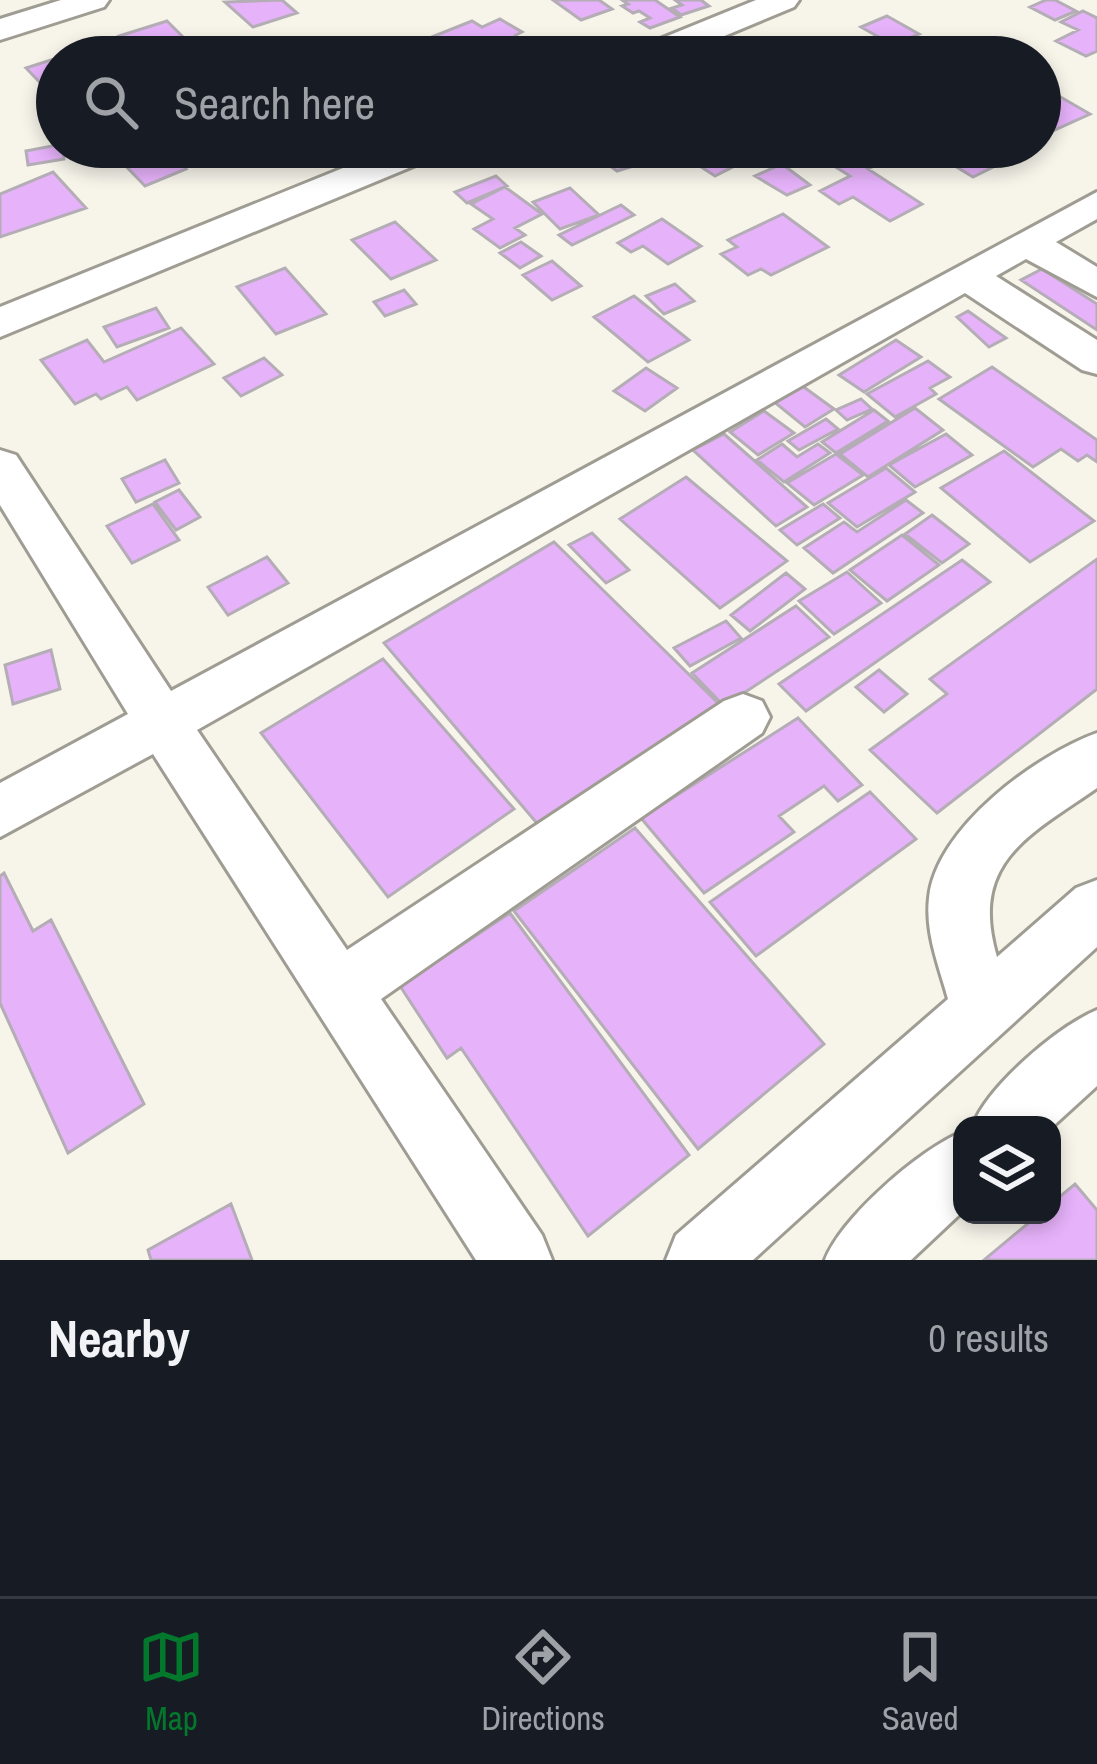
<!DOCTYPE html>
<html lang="en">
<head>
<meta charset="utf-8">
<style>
  :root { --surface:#171b24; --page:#20242c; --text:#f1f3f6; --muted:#9ea1a6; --line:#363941; --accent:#03772b }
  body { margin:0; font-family:"Archivo Narrow",sans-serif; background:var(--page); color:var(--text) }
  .controls { position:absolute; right:36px; bottom:36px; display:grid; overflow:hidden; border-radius:24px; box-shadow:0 6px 18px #0003 }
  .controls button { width:108px; height:108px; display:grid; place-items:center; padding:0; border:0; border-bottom:3px solid var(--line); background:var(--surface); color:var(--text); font:60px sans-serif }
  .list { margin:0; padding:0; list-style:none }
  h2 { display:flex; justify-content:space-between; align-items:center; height:156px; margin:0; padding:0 48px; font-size:51px }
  h2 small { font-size:39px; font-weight:400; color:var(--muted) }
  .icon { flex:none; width:66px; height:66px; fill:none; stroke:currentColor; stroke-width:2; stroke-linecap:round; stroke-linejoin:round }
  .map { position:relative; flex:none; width:1097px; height:1260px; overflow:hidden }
  .search { position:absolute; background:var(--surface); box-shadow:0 6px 18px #0003; left:36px; right:36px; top:36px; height:132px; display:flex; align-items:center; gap:30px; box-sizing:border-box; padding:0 42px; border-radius:66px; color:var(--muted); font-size:45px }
  .sheet { height:336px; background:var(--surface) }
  nav { display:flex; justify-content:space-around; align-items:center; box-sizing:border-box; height:168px; border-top:3px solid var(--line); background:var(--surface); font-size:33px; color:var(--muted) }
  nav a { display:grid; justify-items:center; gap:6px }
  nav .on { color:var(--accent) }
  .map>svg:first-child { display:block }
  .building { fill:#e6b2fa; stroke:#b4adb6; stroke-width:3 }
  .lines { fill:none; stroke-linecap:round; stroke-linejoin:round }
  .minor-casing { stroke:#9f9d93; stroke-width:6 }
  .minor { fill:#fff; fill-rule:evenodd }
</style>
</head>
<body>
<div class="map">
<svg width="1097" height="1260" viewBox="0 0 1097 1260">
  <rect width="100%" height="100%" fill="#f7f5ea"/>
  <path class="building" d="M282,0L297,13L253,27L225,2Z
    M553,0H599L612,9L581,20Z
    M622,0H655L680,17L650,28L640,22L650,18L639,11L633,13L622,6L628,4Z
    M675,0H701L709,6L681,15L672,8L682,5Z
    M1046,0H1055L1076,11L1055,20L1030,7Z
    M1083,11L1097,18V51L1086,56L1056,41L1078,30L1061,22Z
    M887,16L919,34L893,45L861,27Z
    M500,19L522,32L516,35L521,38L485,57H467L434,36L472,21L482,27Z
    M167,21L194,48L164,57H139L119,36Z
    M802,39L832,57H780L771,52Z
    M57,58V95L53,96L26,68Z
    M1057,95L1090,114L1048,133L1040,128V102Z
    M57,145L62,147L64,159L28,165L26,151Z
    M154,147H162L186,169L145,186L120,160Z
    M610,147H672L660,152L666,156L617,171L594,154Z
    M714,147H764L768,149L715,176L689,159Z
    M814,147H876L893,157L868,169L922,204L890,221L853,197L839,204L820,191L850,176L808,150Z
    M924,147H964L995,166L973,177Z
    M782,164L810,185L787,195L755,176Z
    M53,172L86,208L0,237V194Z
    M496,176L507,186L467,203L455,192Z
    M505,187L542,214L515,228L525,235L500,248L474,229L493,219L471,204Z
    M570,188L599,215L560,229L533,202Z
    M621,205L634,215L572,245L559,235Z
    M783,214L828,247L771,275L761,269L748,275L721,254L737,247L728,240Z
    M662,219L701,246L668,264L643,246L631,252L618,243Z
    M395,222L436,260L391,279L352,240Z
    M521,242L541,256L520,268L500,253Z
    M552,261L581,286L552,300L523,275Z
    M285,268L326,314L276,334L237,287Z
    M1042,269L1097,304V330L1021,280Z
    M675,284L694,301L664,314L646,296Z
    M404,290L416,304L385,316L374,302Z
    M634,296L689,340L648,362L594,317Z
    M156,308L169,328L117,347L104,327Z
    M968,311L1006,338L989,347L957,317Z
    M181,328L214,364L137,400L127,387L101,399L96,394L75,404L41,360L87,340L104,362Z
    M896,340L921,357L864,392L839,375Z
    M264,358L282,375L241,396L224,378Z
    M928,361L950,377L930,388L936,394L895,417L867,394Z
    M992,367L1097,440V462L1087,455L1078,461L1061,449L1033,467L939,399Z
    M646,368L677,388L645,411L614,391Z
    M801,385L834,409L805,427L773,401Z
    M861,399L872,409L847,420L836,410Z
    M915,408L943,430L868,477L840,454Z
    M874,410L888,421L836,453L822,442Z
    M764,411L794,433L758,455L730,432Z
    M826,419L838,429L799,450L788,441Z
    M724,434L807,507L776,526L693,450Z
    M946,434L972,455L915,487L889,465Z
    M782,444L797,457L818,444L830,453L784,482L757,460Z
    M1004,451L1094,521L1030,562L941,488Z
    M836,454L863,475L814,505L787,483Z
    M165,460L179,483L136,502L122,479Z
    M886,468L915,492L857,527L828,503Z
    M686,477L787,561L720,608L620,519Z
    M179,490L200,517L176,530L155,502Z
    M906,500L923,513L833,573L804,548L844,522L857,532Z
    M153,504L179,540L132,563L107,526Z
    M823,504L840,518L797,545L780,530Z
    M932,515L969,544L942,563L905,534Z
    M592,533L629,570L606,583L569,545Z
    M902,535L939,565L887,601L850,570Z
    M554,542L719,704L541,828L384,643Z
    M267,557L288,583L228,615L208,587Z
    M1097,559V689L937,813L870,750L947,694L930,679Z
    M962,560L990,582L806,711L779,684Z
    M847,572L881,603L834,634L799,601Z
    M786,573L805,589L750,631L731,615Z
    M796,606L829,637L724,706L692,673Z
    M726,621L741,638L690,666L674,648Z
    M51,650L60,689L13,704L5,665Z
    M383,659L514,809L388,897L261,733Z
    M879,670L907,694L884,712L856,687Z
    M798,718L862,785L838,801L824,786L779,816L794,832L704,893L641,818Z
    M870,792L916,839L756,956L710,902Z
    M635,828L824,1044L698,1149L514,911Z
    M4,873L33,931L51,920L144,1104L68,1153L0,1003V876Z
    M510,913L689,1155L588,1236L461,1048L447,1058L400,986Z
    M1075,1184L1097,1210V1260H984L1038,1215H1052V1203Z
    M231,1204L252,1260H151L148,1250Z"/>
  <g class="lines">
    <g class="minor-casing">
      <path id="minor" d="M61,0H109L104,7L0,40V19Z
        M756,0H799L794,7L674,57H628L633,50Z
        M395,147H445L440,155L0,337V307Z
        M1097,192V219L1056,242L1097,267V297L1026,259L996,276L1097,340V374L1082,370L965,293L197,730L347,950L724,701L743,694L762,701L770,717L762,733L381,999L542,1235L552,1260H476L153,754L0,837V783L128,714L0,505V450L16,455L171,691Z
        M1097,733V788C1028,836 969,862 997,957L1076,888L1097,880V947L753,1260H666L676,1235L948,999C939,966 925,933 929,898C936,828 1036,755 1097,733Z
        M1097,1010V1086L1052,1127L973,1125C989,1085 1057,1027 1097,1010Z
        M962,1132V1212L911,1260H825C842,1217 919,1150 962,1132Z"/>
    </g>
    <use href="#minor" class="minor"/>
  </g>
</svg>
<div class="controls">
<button><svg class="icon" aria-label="layers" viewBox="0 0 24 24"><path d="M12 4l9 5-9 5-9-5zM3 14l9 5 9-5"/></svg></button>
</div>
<div class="search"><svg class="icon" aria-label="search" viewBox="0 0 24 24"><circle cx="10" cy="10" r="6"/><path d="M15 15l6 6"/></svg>Search here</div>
</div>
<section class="sheet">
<h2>Nearby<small>0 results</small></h2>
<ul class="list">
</ul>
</section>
<nav>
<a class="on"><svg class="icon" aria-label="map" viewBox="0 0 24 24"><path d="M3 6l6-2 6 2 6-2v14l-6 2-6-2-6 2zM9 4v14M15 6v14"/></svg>Map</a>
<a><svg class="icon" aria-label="directions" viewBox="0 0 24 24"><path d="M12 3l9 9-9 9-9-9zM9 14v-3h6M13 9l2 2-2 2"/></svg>Directions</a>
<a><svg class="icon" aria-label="saved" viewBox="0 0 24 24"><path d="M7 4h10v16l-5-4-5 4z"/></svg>Saved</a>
</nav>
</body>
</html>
